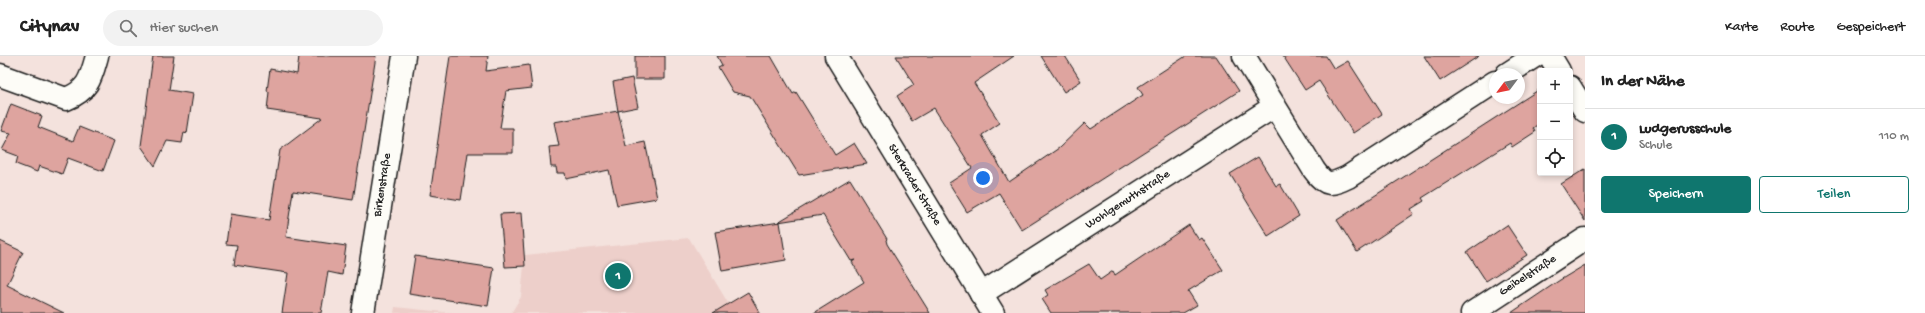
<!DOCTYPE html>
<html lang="de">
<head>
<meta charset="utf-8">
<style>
  :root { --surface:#fff; --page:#f2f2f2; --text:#222; --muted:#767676; --line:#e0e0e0; --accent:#0f766e }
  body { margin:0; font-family:"Gochi Hand",sans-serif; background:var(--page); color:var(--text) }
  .controls { position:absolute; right:12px; top:12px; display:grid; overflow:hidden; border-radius:4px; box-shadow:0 2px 6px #0003 }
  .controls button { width:36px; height:36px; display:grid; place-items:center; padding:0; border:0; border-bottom:1px solid var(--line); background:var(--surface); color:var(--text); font:20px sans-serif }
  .compass { position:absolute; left:1489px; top:12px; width:36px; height:36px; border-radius:50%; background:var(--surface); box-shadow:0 2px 6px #0003; rotate:238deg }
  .you { position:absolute; left:983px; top:122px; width:14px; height:14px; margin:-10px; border:3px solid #fff; border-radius:50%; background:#1a73e8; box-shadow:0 0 0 6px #1a73e833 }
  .badge { display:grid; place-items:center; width:26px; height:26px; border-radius:50%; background:var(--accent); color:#fff; font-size:13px; font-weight:700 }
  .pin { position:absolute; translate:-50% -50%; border:2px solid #fff; box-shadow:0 1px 4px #0006 }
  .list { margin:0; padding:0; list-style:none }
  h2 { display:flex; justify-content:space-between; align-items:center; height:52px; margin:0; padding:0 16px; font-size:17px }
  h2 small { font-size:13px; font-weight:400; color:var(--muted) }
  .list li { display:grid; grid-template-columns:26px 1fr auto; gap:12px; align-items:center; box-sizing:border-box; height:56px; padding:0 16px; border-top:1px solid var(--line) }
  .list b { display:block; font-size:15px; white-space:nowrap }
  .list p { margin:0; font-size:13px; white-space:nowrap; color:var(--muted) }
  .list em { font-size:13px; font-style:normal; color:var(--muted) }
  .actions { display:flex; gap:8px; padding:12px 16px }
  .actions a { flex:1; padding:9px 0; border:1px solid var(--accent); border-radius:4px; text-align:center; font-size:14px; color:var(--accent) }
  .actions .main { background:var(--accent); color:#fff }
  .icon { flex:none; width:22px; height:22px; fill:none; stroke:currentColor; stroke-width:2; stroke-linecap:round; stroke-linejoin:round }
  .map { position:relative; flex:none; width:1585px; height:257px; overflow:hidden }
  header { display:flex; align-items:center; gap:24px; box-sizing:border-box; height:56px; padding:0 20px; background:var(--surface); border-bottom:1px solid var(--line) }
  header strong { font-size:19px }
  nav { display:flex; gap:22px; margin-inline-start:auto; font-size:14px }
  .search { width:280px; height:36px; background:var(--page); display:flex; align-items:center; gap:10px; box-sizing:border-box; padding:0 14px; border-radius:22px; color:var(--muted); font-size:15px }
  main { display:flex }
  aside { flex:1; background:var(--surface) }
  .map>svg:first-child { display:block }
  .built { fill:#edcfca }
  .building { fill:#dea49f; stroke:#1c1c1c }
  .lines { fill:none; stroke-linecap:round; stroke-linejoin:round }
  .street-casing { stroke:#1c1c1c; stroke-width:25 }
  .secondary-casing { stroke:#1c1c1c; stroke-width:25 }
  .street { stroke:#fdfcf7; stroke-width:22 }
  .secondary { stroke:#fdfcf7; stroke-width:22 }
  .labels { text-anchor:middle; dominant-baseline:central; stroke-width:3.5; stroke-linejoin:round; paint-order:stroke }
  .street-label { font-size:12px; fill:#1c1c1c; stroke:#fdfcf7 }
</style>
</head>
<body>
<header>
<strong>Citynav</strong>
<div class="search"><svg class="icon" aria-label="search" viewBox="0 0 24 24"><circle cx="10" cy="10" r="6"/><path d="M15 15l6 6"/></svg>Hier suchen</div>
<nav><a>Karte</a><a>Route</a><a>Gespeichert</a></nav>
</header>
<main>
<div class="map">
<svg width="1585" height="257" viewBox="0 0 1585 257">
  <rect width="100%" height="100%" fill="#f4e2dd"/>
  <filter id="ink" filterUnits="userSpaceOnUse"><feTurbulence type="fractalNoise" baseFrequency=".025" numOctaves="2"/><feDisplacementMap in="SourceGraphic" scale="8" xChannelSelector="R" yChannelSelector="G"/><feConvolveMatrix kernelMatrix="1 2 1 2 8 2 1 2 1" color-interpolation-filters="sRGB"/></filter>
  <g filter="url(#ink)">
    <path class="built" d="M689,182L734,257H511L521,241L525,199Z
      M395,251L453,257H394Z"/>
    <path class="building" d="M153,0H174L169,34L193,38L187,77L184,76L182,87L167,85L155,110L141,90Z
      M299,0H376L353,144L293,135L286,181L346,190L342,219L328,216L321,257H282L288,217L234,209L237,189L226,188L230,158L269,164L280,94L322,62L267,54L269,36L267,35L270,13L297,18Z
      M450,0H488L486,15L529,9L532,32L506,35L500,72H513V97H468L461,144L430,139Z
      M635,0H665V23H635Z
      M717,0H771L793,38L796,36L835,99L854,87L867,108L799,119L750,40L733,36L718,11L722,9Z
      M896,0H1014L974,27L1000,67L982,79L1009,126L1059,92L1085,67L1091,73L1143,39L1138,31L1186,0H1216L1239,35L1022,174L999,137L967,156L949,127L972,112L934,52L912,65L897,40L914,29Z
      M1041,0H1065L1081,25L1064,36Z
      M1283,0H1326L1334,13L1348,5L1382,58L1353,77L1319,25L1305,34Z
      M1424,0H1479L1440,25Z
      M632,22L638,51L618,55L613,26Z
      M1540,33V67L1533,72L1535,76L1512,91L1510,87L1422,142L1424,145L1411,153L1414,158L1357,196L1337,164Z
      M11,48L42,60L38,71L73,85L79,71L114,85L103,115L68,102L62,118L39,110L37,116L16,108L18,100L2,94L11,77L1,75Z
      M618,55L626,90L645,86L657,142L617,149L609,114L566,123L565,117H557L556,111H551L549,91L559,90L554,66Z
      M1258,101L1276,130L1280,128L1299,160L1268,180L1230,118Z
      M1585,113V165L1561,128Z
      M850,123L887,183L886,184L887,188L930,257H814L864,226L852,206L855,204L851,205L823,159L778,166Z
      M521,157L525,210L505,211L500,158Z
      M780,166L786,204L722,215L715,176Z
      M1189,169L1199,184L1202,182L1223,214L1188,235L1197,249L1183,257H1051L1042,243L1048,239L1045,234L1089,208L1100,224L1113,215L1115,219Z
      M1507,169L1527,199L1486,225L1467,196Z
      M0,185L23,196L7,229L64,257H0Z
      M415,200L494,212L488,250L409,238Z
      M1585,209V257H1511L1560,224Z
      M748,236L760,257H713Z"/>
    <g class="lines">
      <g class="street-casing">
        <path id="street" d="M1244,0L1314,114C1326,131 1331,129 1348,121L1495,26
          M1550,0L1559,15
          M1507,18L1535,0
          M0,19L66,43C89,34 91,21 97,0
          M1570,31L1585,55
          M981,238L1275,50
          M363,257L404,0
          M1472,257L1585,183"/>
      </g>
      <g class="secondary-casing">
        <path id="secondary" d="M836,0L993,257"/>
      </g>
      <use href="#street" class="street"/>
      <use href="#secondary" class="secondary"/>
    </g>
  </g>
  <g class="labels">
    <g class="street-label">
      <text transform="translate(383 129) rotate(-81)">Birkenstraße</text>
      <text transform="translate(914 129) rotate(59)">Sterkrader Straße</text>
      <text transform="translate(1128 144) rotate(-33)">Wohlgemuthstraße</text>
      <text transform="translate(1528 220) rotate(-33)">Geibelstraße</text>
    </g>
  </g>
</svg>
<div class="controls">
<button>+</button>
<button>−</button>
<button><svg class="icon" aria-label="locate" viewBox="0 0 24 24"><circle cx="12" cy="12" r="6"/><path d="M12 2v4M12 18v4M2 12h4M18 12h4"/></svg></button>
</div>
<svg class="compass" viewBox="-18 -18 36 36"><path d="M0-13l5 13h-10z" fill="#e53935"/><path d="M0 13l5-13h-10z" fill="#767676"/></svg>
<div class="you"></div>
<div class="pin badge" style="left:618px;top:220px">1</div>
</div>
<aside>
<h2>In der Nähe<small></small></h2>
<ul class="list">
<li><span class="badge">1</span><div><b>Ludgerusschule</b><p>Schule</p></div><em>110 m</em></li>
</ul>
<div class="actions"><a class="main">Speichern</a><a>Teilen</a></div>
</aside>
</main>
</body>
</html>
